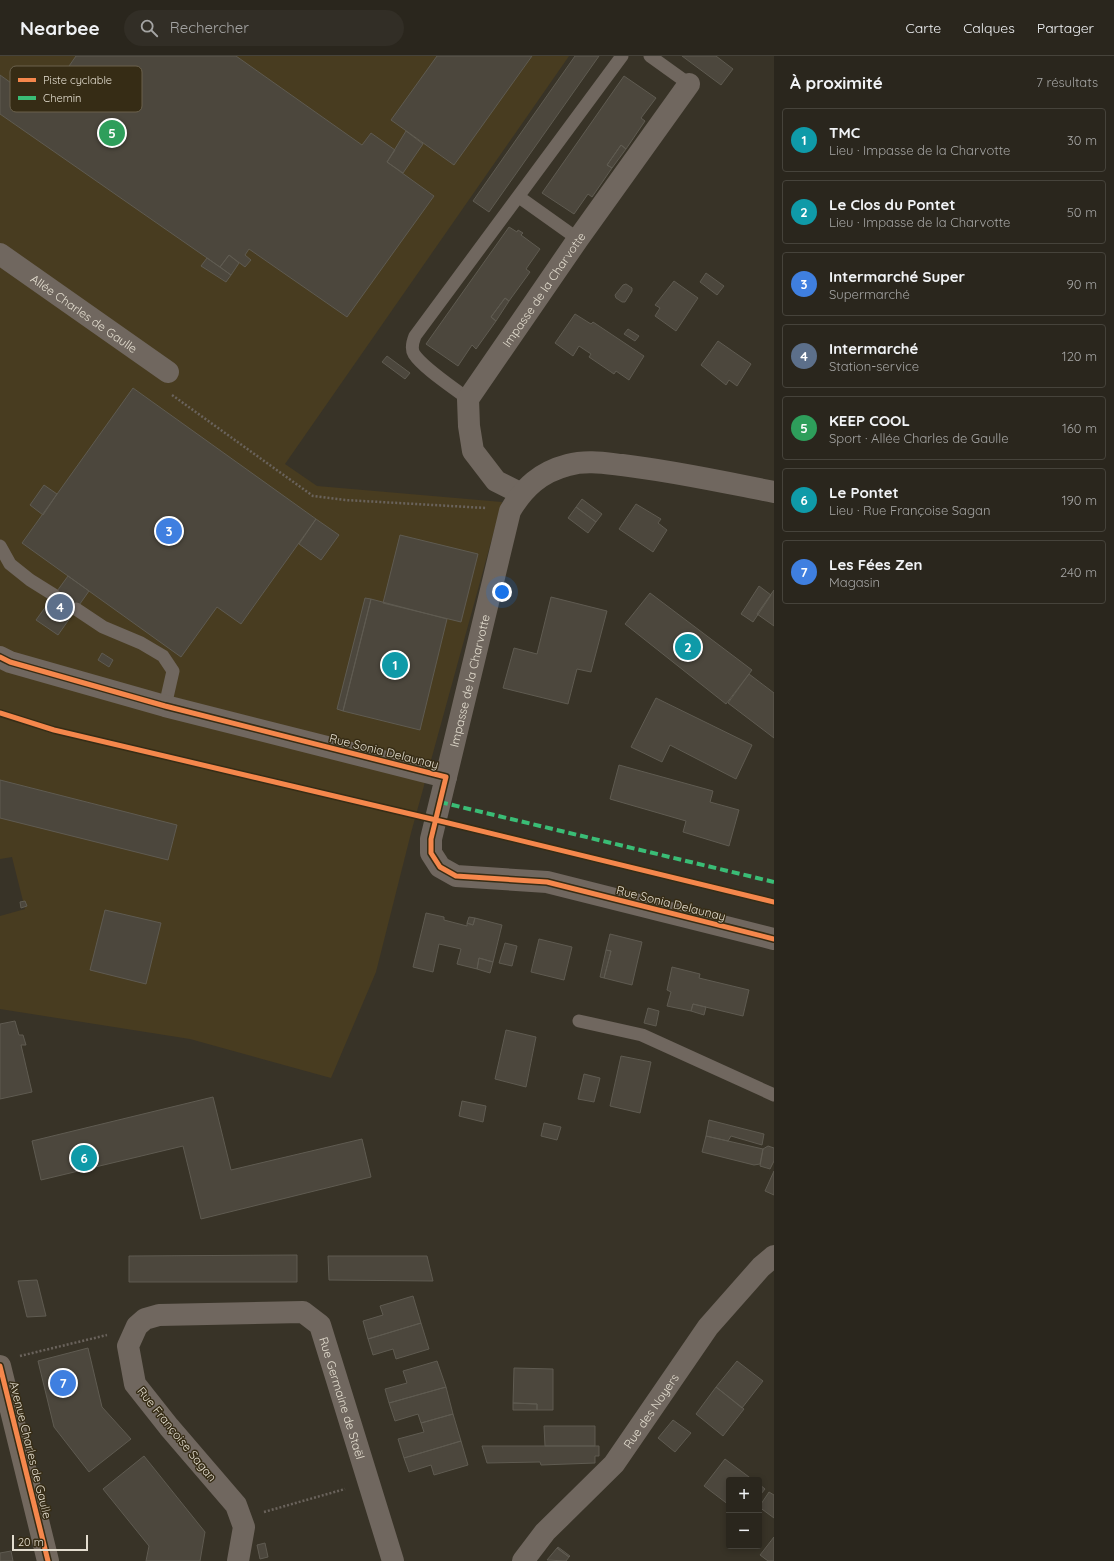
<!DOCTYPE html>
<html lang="fr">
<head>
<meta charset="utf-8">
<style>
  :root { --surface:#2a261d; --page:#322e26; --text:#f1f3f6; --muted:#a5a5a4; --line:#46433b; --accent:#a7a294 }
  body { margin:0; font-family:Quicksand,sans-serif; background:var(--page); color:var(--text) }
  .controls { position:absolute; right:12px; bottom:12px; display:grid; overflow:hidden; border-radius:4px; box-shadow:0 2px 6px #0003 }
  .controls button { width:36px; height:36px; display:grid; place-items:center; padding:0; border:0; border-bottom:1px solid var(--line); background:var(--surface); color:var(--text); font:20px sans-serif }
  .scale { position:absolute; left:12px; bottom:10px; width:76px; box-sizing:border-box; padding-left:4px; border:2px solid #e3ddcf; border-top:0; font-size:11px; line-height:14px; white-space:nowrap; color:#e3ddcf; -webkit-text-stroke:3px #362c15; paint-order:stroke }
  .you { position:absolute; left:502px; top:536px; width:14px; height:14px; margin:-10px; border:3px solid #fff; border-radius:50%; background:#1a73e8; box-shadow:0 0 0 6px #1a73e833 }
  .badge { display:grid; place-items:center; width:26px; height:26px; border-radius:50%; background:var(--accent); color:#fff; font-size:13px; font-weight:700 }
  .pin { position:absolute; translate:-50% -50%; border:2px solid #fff; box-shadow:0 1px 4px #0006 }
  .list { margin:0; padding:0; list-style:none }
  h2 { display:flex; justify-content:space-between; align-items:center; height:52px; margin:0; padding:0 16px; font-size:17px }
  h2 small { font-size:13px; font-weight:400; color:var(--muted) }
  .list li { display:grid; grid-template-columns:26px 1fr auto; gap:12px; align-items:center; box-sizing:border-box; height:64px; margin:0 8px 8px; padding:0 8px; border:1px solid var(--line); border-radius:4px }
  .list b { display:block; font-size:15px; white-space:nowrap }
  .list p { margin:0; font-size:13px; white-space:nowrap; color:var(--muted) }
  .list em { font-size:13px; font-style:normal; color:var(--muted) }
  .icon { flex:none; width:22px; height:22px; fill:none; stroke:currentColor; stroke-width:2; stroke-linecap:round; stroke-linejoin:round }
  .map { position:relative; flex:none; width:774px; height:1505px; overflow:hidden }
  header { display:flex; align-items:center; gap:24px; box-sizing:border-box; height:56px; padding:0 20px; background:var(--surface); border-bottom:1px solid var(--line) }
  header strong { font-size:19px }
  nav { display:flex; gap:22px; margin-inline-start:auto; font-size:14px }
  .search { width:280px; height:36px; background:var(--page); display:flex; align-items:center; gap:10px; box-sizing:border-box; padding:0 14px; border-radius:22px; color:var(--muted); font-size:15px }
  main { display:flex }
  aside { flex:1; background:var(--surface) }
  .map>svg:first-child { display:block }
  .built { fill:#483c20 }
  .building { fill:#4c473d; stroke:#5f5b51 }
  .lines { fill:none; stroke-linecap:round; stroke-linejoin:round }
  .path { stroke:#6a635c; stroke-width:2.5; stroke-dasharray:2 2; stroke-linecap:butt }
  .service { stroke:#70675f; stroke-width:13 }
  .minor { stroke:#70675f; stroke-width:22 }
  .secondary { stroke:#72685e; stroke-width:22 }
  .quiet { stroke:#3abd76; stroke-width:4; stroke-dasharray:8 4; stroke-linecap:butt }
  .cycleway-casing { stroke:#362c15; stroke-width:8 }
  .cycleway { stroke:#f5874c; stroke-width:5 }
  .labels { text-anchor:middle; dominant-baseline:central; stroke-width:3; stroke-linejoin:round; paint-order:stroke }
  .street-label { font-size:12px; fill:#e3ddcf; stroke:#362c15 }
  .key { fill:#362c15; stroke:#6a614d; stroke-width:1 }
  .key-label { font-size:11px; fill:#e3ddcf }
</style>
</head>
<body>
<header>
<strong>Nearbee</strong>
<div class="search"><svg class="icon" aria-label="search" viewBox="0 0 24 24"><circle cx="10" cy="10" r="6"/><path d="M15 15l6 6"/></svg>Rechercher</div>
<nav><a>Carte</a><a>Calques</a><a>Partager</a></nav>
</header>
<main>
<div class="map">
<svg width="774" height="1505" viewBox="0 0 774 1505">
  <rect width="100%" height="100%" fill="#383327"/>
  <path class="built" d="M0,0H569L285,408L317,430L502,446L411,777L376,916L331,1022L190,983L0,953V860L25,853L12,801L0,803Z"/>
  <path class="building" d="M76,0H236L362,89L371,77L395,94L387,106L434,140L347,261L249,193L245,199L251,204L245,211L229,199L220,211L0,58V19L42,49Z
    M437,0H532L454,109L391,64Z
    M575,0H599L489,156L473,145Z
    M682,0H716L733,13L721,29Z
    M624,20L656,42L641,62L645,65L626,93L621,89L607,109L612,112L592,141L588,138L574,158L542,137Z
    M406,75L423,88L403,117L387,106Z
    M621,89L626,93L612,112L607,109Z
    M509,171L517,176L518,174L523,177L521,179L540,193L526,213L530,216L509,245L505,242L491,261L496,265L476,293L472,289L458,310L426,288Z
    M229,199L239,207L231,219L220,211Z
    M207,202L231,219L226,226L201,210Z
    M706,217L724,230L717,239L700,226Z
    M674,225L698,242L676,275L655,260L660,252L655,249Z
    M626,228L632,232V235L625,246H622L616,242L615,239L623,229Z
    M505,242L509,245L496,265L491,261Z
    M575,258L591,268L593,266L644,300L629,324L616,315L614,318L589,301L591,298L579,290L573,300L555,287Z
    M628,273L639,280L635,285L624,278Z
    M718,285L751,308L737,330L729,324L726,329L701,309Z
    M387,300L410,317L405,323L382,306Z
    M133,332L316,463L241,568L217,551L181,601L22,487Z
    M44,429L57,438L43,459L30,449Z
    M582,443L602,458L596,466L576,451Z
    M636,448L661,463L658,467L667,474L653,496L619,473Z
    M576,451L596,466L588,477L568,462Z
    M316,463L339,479L321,504L299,488Z
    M400,479L478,498L461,566L383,547Z
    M68,520L89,535L58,579L36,564Z
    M759,530L771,539L753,566L741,558Z
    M774,534V570L757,558Z
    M650,537L752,614L726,648L625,568Z
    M551,541L607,555L591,616L577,613L568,648L503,632L514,592L537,598Z
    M365,542L371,543L343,655L337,653Z
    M371,543L447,563L420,674L343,655Z
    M102,597L113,604L109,611L98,604Z
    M749,618L774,637V682L728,647Z
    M656,642L752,689L736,723L670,689L662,706L631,691Z
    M619,709L713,735L710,746L739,754L729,790L683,776L686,765L610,743Z
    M0,724L177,769L168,804L0,762Z
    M25,845L27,850L21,852L20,846Z
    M105,854L161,867L146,928L90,914Z
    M426,857L444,861V864L467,870V867L473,869L475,862L502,869L493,906L479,902L477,913L457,908L461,893L439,888L433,916L413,911Z
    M469,861L475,862L473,869L467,867Z
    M610,878L642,886L632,929L604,922L611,895L606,894Z
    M539,883L572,891L564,924L531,916Z
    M505,887L517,890L512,910L499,907Z
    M606,894L611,895L604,922L600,921Z
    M479,902L493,906L490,917L477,913Z
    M672,911L700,918L699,922L749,934L743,960L693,948L691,955L667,950L671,936L667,934Z
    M693,948L706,951L704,959L691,955Z
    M648,952L659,955L656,970L644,967Z
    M15,965L19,979H23L26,989H21L32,1036L0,1043V968Z
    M506,974L536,981L526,1031L495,1023Z
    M621,1000L651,1006L640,1057L610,1050Z
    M584,1018L600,1022L594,1046L578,1043Z
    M213,1041L231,1114L362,1083L371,1121L201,1163L183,1090L41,1124L32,1085Z
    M462,1045L486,1050L483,1066L459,1060Z
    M709,1064L764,1078L762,1089L731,1080L728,1085L706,1080Z
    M544,1067L561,1071L557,1084L541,1080Z
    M706,1080L763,1093L760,1108L754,1109L702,1096Z
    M768,1090L774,1092V1105L770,1113L760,1110L763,1093Z
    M774,1115V1139L765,1135Z
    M297,1199V1226H129V1200Z
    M328,1200H427L433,1225L329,1224Z
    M37,1224L46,1260L27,1261L18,1225Z
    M413,1240L421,1267L368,1283L363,1265L383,1259L380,1250Z
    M421,1267L429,1293L396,1303L393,1293L373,1299L368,1283Z
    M88,1292L102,1351L131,1383L89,1416L54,1371L38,1305Z
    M437,1305L446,1331L389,1347L385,1333L407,1327L403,1315Z
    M737,1305L763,1325L742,1352L716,1331Z
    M514,1312L553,1313V1354H537V1348L513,1347Z
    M446,1331L453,1358L421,1367L418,1358L395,1365L389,1347Z
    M716,1331L744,1353L723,1380L696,1358Z
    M513,1347L537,1348V1354H513Z
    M453,1358L461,1385L404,1402L398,1383L424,1376L421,1367Z
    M673,1364L691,1377L675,1396L658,1382Z
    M544,1370H595V1390H545Z
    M461,1385L468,1409L434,1419L431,1409L409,1416L404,1402Z
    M482,1390H599V1400H595V1407L541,1409L540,1406L487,1407Z
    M144,1400L205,1476L200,1505H146L149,1490L103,1433Z
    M725,1403L753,1424H729V1449L704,1430Z
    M759,1428L765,1433L761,1438L759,1437Z
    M769,1436L774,1439V1462L759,1451Z
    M774,1481V1505H768L760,1499Z
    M265,1487L268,1501L260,1503L257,1489Z
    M558,1491L570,1500L569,1501L557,1492Z
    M557,1492L569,1501L566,1505L547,1504Z
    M11,1495L13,1505H0V1497Z"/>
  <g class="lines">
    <path class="path" d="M172,339L313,440L345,444L486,452
      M20,1300L107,1279
      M264,1456L345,1433"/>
    <path class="service" d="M650,0L689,28
      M519,141L578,183
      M468,343C454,332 423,312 414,298C411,293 413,285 415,280L622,0
      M0,490L10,508L30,524L54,539
      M76,553L103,571L141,587L163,600L173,615L165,650
      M579,965L642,979L774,1039"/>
    <g class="minor">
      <path id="s1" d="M0,198L168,316"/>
      <path id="s2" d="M520,437L496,425L473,395L469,370L468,343L578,183L689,28"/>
      <path d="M0,601L10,606L165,650L446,721L431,783V797L440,811L456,820L547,826L774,883"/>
      <path id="s3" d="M446,721L510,455C524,431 541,416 568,409C586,404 604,407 622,409C673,415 723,426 774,436"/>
      <path id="s4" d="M238,1505L244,1471L236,1449L169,1371L135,1328L128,1290L137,1270L145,1263L159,1259L303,1256L320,1269L393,1505"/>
      <path id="s5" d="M523,1505L545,1476L614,1408L708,1271L761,1211L774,1200"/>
    </g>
    <path class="secondary" d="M0,1310L48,1505"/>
    <path class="quiet" d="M440,746L774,826"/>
    <g class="cycleway-casing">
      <path id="cycleway" d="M0,601L10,606L165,650L446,721L431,783V797L440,811L456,820L547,826L774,883
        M0,657L54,674L436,764L774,846
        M0,1310L48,1505"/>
    </g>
    <use href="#cycleway" class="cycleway"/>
  </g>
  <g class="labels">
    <g class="street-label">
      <text stroke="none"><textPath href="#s2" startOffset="250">Impasse de la Charvotte</textPath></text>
      <text stroke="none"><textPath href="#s1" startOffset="103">Allée Charles de Gaulle</textPath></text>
      <text stroke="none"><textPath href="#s3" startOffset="99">Impasse de la Charvotte</textPath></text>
      <text transform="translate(384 695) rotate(14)">Rue Sonia Delaunay</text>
      <text transform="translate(671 847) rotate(14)">Rue Sonia Delaunay</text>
      <text stroke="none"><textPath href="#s4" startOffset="543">Rue Germaine de Staël</textPath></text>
      <text stroke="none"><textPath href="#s5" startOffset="198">Rue des Noyers</textPath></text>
      <text transform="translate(177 1378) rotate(51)">Rue Françoise Sagan</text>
      <text transform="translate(31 1394) rotate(76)">Avenue Charles de Gaulle</text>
    </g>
  </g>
  <rect x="10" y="10" width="132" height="46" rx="6" class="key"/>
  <rect x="18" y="22" width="18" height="4" fill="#f5874c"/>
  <rect x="18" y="40" width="18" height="4" fill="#3abd76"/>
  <g class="key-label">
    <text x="43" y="28">Piste cyclable</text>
    <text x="43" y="46">Chemin</text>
  </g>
</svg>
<div class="controls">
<button>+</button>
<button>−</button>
</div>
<div class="scale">20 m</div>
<div class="you"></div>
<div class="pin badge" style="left:395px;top:609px;background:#0f9aa8">1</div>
<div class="pin badge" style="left:688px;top:591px;background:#0f9aa8">2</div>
<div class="pin badge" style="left:169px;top:475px;background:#3f7fe0">3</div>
<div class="pin badge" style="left:60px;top:551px;background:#5c6f8a">4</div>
<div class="pin badge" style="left:112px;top:77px;background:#2e9e5b">5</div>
<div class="pin badge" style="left:84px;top:1102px;background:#0f9aa8">6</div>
<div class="pin badge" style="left:63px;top:1327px;background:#3f7fe0">7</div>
</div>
<aside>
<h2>À proximité<small>7 résultats</small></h2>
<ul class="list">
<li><span class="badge" style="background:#0f9aa8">1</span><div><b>TMC</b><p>Lieu · Impasse de la Charvotte</p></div><em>30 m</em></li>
<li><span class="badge" style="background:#0f9aa8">2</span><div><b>Le Clos du Pontet</b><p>Lieu · Impasse de la Charvotte</p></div><em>50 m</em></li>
<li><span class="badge" style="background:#3f7fe0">3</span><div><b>Intermarché Super</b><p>Supermarché</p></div><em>90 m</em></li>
<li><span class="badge" style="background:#5c6f8a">4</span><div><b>Intermarché</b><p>Station-service</p></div><em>120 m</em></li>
<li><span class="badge" style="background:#2e9e5b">5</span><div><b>KEEP COOL</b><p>Sport · Allée Charles de Gaulle</p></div><em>160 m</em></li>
<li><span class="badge" style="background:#0f9aa8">6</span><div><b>Le Pontet</b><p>Lieu · Rue Françoise Sagan</p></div><em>190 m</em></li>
<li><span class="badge" style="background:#3f7fe0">7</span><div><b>Les Fées Zen</b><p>Magasin</p></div><em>240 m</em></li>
</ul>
</aside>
</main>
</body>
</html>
